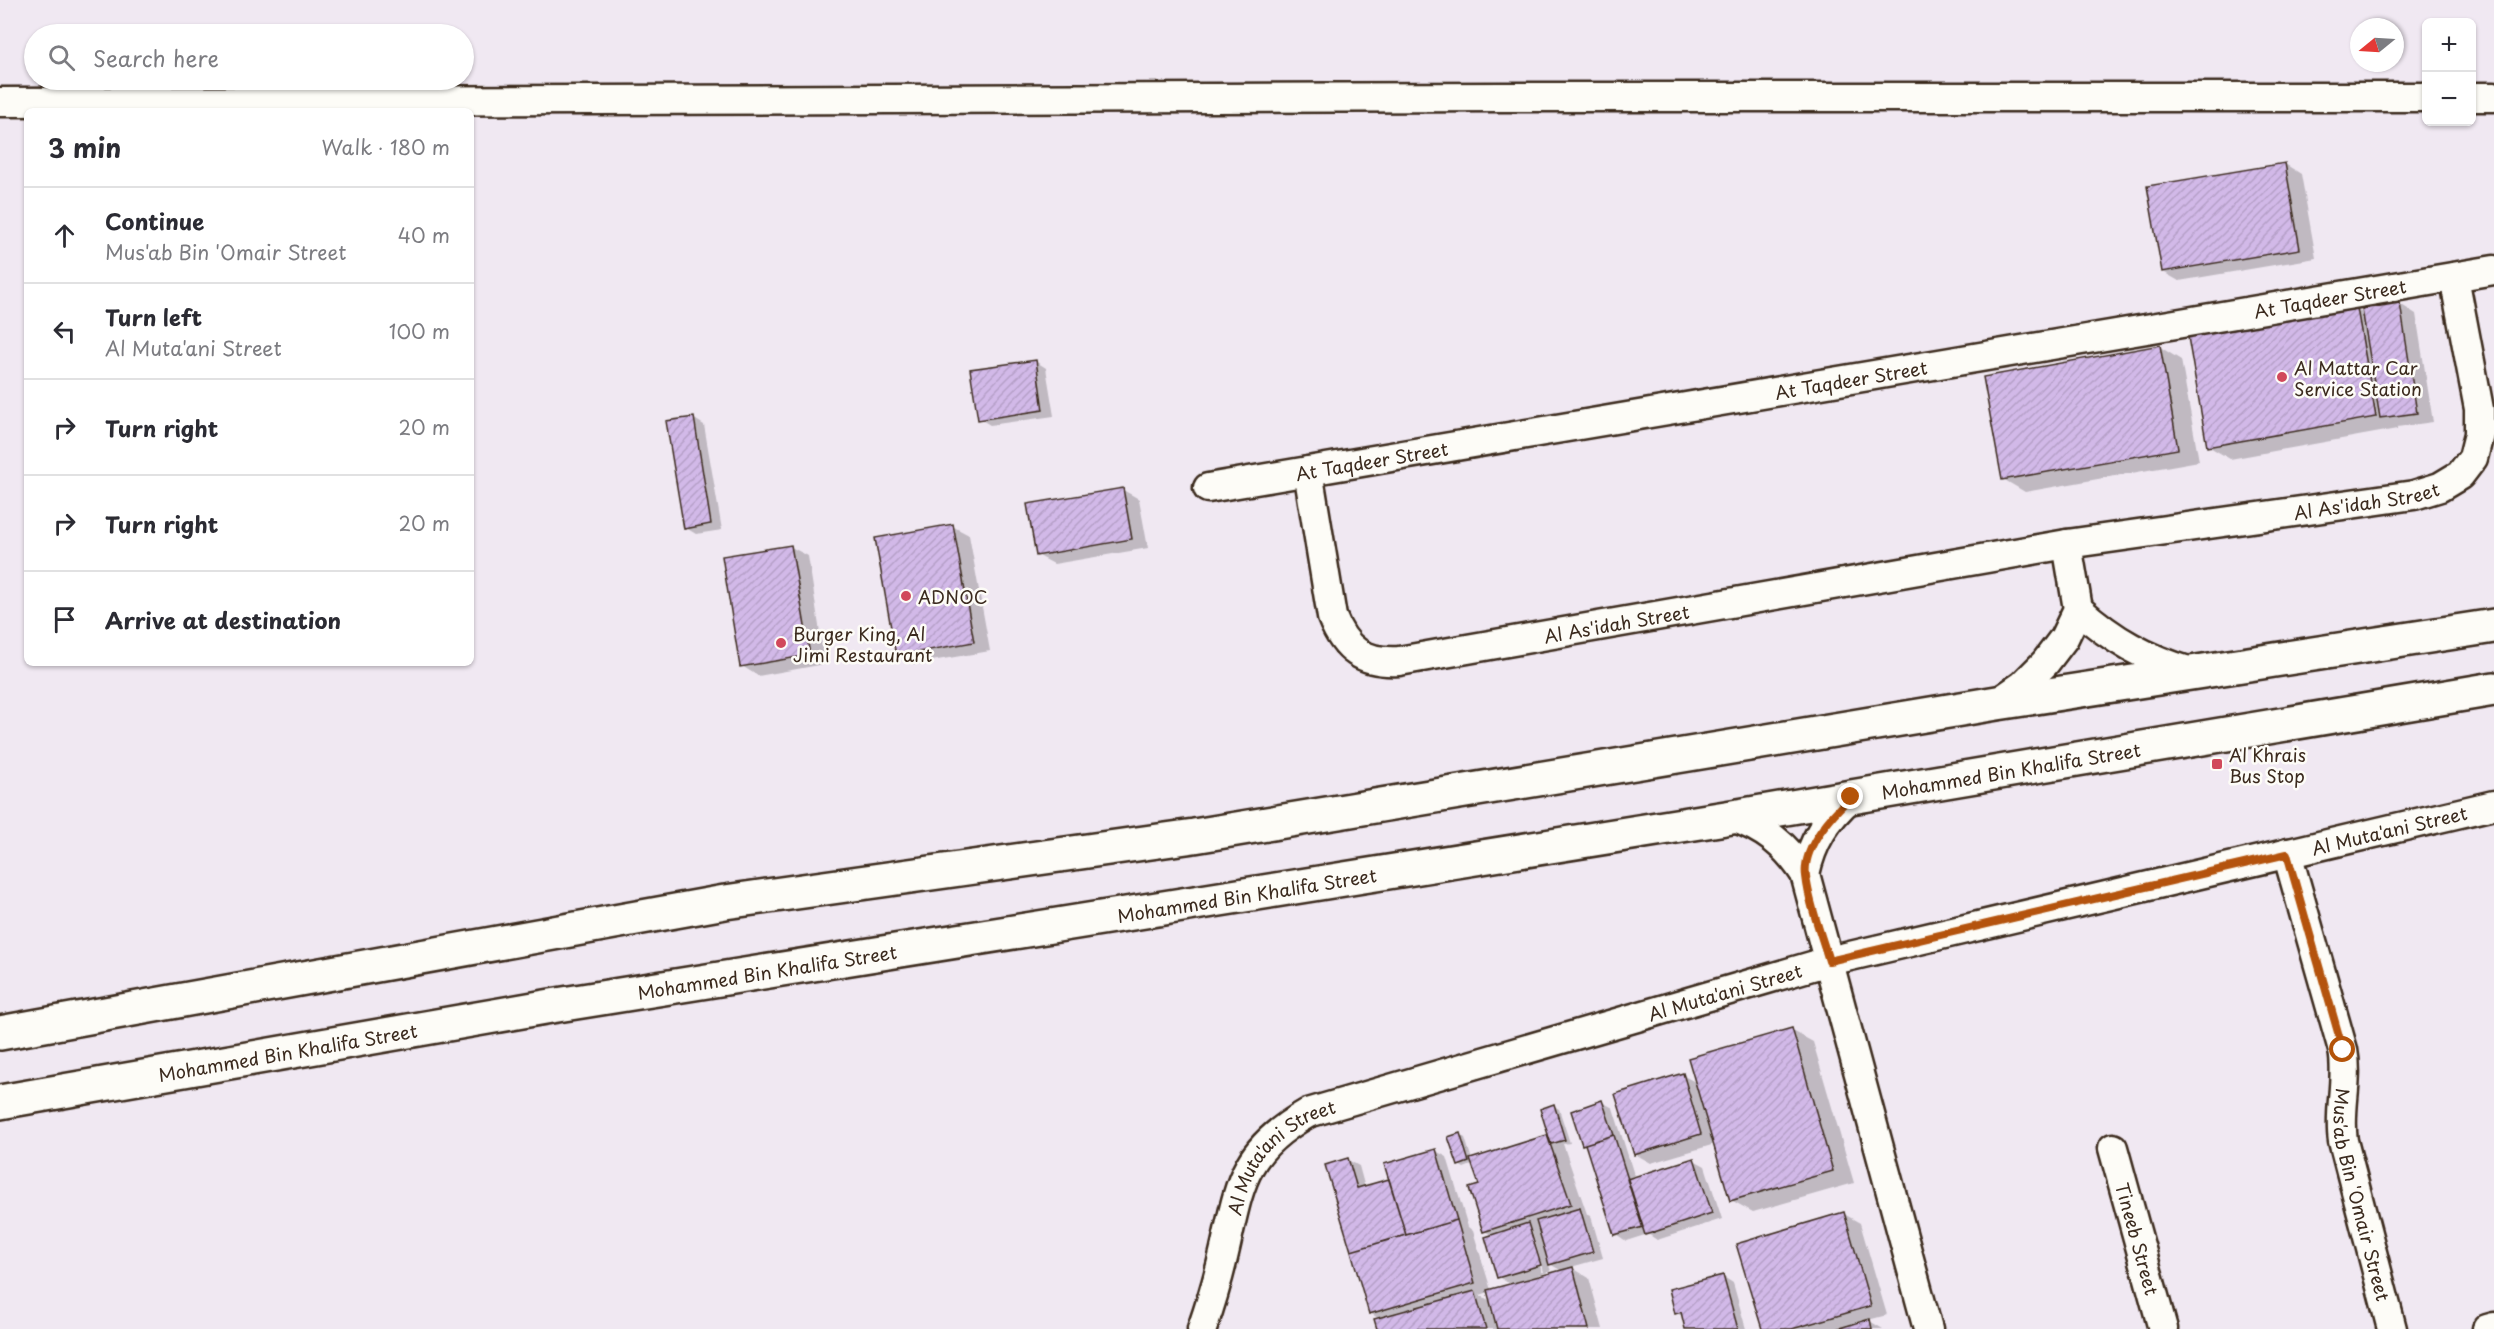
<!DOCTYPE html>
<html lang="en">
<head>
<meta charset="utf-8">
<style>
  :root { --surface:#fff; --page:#f7f7f7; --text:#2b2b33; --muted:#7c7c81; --line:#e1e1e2 }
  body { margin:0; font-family:"Playpen Sans",sans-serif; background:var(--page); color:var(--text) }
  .controls { position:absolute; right:18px; top:18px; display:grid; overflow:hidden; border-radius:9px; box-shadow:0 2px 4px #0004 }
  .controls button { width:54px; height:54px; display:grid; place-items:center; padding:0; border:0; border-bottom:2px solid var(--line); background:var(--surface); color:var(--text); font:30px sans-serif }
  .compass { position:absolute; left:2350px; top:18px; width:54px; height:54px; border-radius:50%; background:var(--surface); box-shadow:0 2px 4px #0004; rotate:252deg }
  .stop { position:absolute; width:18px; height:18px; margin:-14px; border:4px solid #b45309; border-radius:50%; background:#fff }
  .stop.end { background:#b45309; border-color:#fff; box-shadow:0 2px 6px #0008 }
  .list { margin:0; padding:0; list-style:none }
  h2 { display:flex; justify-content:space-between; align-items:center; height:78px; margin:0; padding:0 24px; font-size:26px }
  h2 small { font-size:20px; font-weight:400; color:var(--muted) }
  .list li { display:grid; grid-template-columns:39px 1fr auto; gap:18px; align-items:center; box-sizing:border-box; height:96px; padding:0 24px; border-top:2px solid var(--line) }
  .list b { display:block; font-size:22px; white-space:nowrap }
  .list p { margin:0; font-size:20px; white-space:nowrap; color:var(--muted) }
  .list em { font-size:20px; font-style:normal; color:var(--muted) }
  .icon { flex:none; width:33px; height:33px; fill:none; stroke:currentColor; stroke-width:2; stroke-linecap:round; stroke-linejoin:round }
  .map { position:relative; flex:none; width:2494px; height:1329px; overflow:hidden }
  .search { position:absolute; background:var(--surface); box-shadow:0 2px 4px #0004; left:24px; top:24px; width:450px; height:66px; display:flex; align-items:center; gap:15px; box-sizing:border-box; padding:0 21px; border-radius:33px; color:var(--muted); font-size:22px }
  .panel { position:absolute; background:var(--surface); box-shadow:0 2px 4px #0004; left:24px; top:108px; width:450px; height:558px; border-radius:9px }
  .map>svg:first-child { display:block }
  .shadow { fill:#0003; fill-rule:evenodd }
  .building { fill:url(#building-hatch); stroke:#3b2a1e; stroke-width:1.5 }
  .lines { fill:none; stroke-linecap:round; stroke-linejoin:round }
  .street-casing { stroke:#3b2a1e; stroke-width:33 }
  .highway-casing { stroke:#3b2a1e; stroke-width:38 }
  .street { stroke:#fdfcf7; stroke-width:28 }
  .highway { stroke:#fdfcf7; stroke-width:33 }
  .route { stroke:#b45309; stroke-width:8 }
  .poi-dot { fill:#d1495b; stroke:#fdfcf7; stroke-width:2 }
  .labels { text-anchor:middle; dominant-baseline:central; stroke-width:5; stroke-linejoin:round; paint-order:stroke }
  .street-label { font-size:18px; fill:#3b2a1e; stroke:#fdfcf7 }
  .poi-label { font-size:18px; fill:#3b2a1e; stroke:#fdfcf7; text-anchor:start }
</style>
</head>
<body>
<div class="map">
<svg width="2494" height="1329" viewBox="0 0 2494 1329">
  <defs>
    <pattern id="building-hatch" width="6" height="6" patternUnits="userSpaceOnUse" patternTransform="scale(1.5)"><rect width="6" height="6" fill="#d2b9e8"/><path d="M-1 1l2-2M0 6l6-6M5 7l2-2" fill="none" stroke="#b59fc7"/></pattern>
  </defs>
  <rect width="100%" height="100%" fill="#f0e8f2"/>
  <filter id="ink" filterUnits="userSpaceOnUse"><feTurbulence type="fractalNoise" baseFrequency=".0167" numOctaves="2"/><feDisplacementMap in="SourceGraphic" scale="12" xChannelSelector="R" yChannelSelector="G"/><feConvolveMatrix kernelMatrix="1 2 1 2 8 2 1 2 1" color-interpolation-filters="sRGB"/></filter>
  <g filter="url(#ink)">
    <path class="shadow" d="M2285,164L2301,174L2316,258L2179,281L2163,272Z
      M2400,304L2416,314L2433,422L2397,427V429L2230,459L2208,446L2357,309L2365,314Z
      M2160,347L2181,360L2199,461L2025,492L2003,479Z
      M1035,361L1046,368L1054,416L990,425L980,419Z
      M693,418L704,425L722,530L696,534L686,528Z
      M1123,490L1139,499L1148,548L1054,564L1037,555Z
      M952,526L969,535L990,651L914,664L898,655Z
      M791,547L808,556L825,664L758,676L742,666Z
      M1791,1030L1813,1042L1854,1183L1753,1212L1731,1200L1715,1144L1651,1163L1635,1154L1682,1075L1697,1083Z
      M1602,1102L1613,1108L1635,1178L1694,1160L1705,1166L1722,1219L1657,1240L1648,1234L1626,1241L1616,1234L1588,1147L1583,1144Z
      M1554,1106L1559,1109L1570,1143L1563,1144L1587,1214L1591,1216L1603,1258L1571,1267L1589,1278L1603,1329H1379L1380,1319L1370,1313L1348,1160L1359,1166L1365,1188L1391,1180L1436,1151L1447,1157L1468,1227L1473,1231L1491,1290L1511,1285L1499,1277L1493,1236L1485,1231L1481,1186L1474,1164L1464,1168L1459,1165L1460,1135L1465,1138L1472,1160L1547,1136L1551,1139ZM1529,1232H1532L1544,1272H1542ZM1548,1263L1562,1271L1539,1277L1538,1275L1551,1271ZM1489,1292L1492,1302L1480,1295Z
      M1844,1214L1860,1223L1887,1315L1868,1320L1883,1329H1763Z
      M1722,1276L1733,1283L1746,1329H1687L1684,1317L1677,1313Z"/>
    <path class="building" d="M2285,163L2300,249L2162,272L2147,186Z
      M2400,303L2417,413L2380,418L2362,309Z
      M2357,308L2376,417L2207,447L2188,337Z
      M2160,345L2178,449L2002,480L1983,377Z
      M1036,360L1043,410L978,420L970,369Z
      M694,417L711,524L684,529L666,421Z
      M1123,488L1132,539L1036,556L1027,504Z
      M953,524L974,642L896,656L875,538Z
      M791,545L810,655L740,667L722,556Z
      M1792,1028L1833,1171L1730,1201L1688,1058Z
      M1683,1073L1701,1134L1634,1155L1615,1094Z
      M1602,1100L1614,1135L1582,1145L1571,1111Z
      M1554,1104L1565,1140L1551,1144L1540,1109Z
      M1460,1133L1469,1162L1458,1166L1448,1137Z
      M1547,1135L1571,1204L1483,1232L1469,1188L1479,1185L1470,1159Z
      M1614,1135L1643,1227L1614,1235L1585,1144Z
      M1436,1149L1457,1220L1406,1235L1384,1164Z
      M1348,1158L1357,1188L1389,1179L1406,1235L1351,1251L1325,1165Z
      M1694,1158L1712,1213L1645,1235L1627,1179Z
      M1580,1208L1593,1252L1549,1265L1536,1221Z
      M1844,1212L1871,1306L1792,1329H1762L1736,1244Z
      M1457,1220L1475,1283L1369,1314L1351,1251Z
      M1528,1223L1541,1265L1497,1278L1485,1237Z
      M1573,1267L1589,1329H1497L1487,1290Z
      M1723,1275L1738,1329H1685L1681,1312L1675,1314L1669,1289Z
      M1475,1291L1486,1329H1377L1374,1319Z
      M1870,1319L1872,1329H1836Z"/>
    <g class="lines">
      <g class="street-casing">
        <g id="street">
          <path d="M2472,97H2494"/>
          <path d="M0,102L1505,97H2426"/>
          <path id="s1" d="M1308,471L1332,617C1345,650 1363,663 1399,661L2067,544L2414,495L2440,487L2460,475L2473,458L2479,434V409L2454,277"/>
          <path id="s2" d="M1208,488L2494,270"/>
          <path d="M2078,609C2114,641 2145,658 2191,672"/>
          <path d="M1997,703L2023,685L2045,663L2064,638L2078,609L2067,544"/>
          <path d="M1732,817C1765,828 1786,845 1805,874L1928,1329"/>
          <path id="s3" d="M2287,853L2343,1050C2349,1081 2338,1110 2343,1141L2392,1329"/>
          <path d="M1805,874C1812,842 1826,819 1851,797"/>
          <path id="s4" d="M2113,1148L2163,1329"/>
          <path id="s5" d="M1202,1329C1211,1303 1219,1276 1225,1249C1240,1182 1243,1150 1308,1113L1829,961L2494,805"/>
          <path d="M2487,1329L2494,1327"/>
        </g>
      </g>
      <g class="highway-casing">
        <g id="highway">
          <path d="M0,1033L725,902L1194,836L1997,703L2494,626"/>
          <path id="s6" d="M0,1102L551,1006L1732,817L2494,689"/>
        </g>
      </g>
      <use href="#street" class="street"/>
      <use href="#highway" class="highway"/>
    </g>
  </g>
  <g class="lines" filter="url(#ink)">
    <path class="route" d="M1851,797C1832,814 1802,848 1806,876C1809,904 1821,934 1829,961L2287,854L2343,1050"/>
  </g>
  <g class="poi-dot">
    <circle cx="2282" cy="377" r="6"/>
    <circle cx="906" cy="596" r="6"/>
    <circle cx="781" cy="643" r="6"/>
    <rect x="2211" y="758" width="12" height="12" rx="3"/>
  </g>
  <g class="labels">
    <g class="street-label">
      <text stroke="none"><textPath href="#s2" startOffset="1138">At Taqdeer Street</textPath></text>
      <text stroke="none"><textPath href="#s2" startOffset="652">At Taqdeer Street</textPath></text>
      <text stroke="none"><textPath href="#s2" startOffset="166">At Taqdeer Street</textPath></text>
      <text stroke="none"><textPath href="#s1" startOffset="1216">Al As'idah Street</textPath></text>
      <text stroke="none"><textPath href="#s1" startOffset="456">Al As'idah Street</textPath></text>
      <text stroke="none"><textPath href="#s6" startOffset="2038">Mohammed Bin Khalifa Street</textPath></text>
      <text stroke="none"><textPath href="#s5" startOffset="1368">Al Muta'ani Street</textPath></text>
      <text stroke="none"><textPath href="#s6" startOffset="1264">Mohammed Bin Khalifa Street</textPath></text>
      <text stroke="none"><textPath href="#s6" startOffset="778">Mohammed Bin Khalifa Street</textPath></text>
      <text stroke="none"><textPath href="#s5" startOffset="684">Al Muta'ani Street</textPath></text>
      <text stroke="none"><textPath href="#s6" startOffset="292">Mohammed Bin Khalifa Street</textPath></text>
      <text stroke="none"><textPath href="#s5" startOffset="198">Al Muta'ani Street</textPath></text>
      <text stroke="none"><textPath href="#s3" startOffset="352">Mus'ab Bin 'Omair Street</textPath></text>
      <text stroke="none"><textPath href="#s4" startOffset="94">Tineeb Street</textPath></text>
    </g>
    <g class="poi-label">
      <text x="2294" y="367">Al Mattar Car<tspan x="2294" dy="21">Service Station</tspan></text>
      <text x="918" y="596">ADNOC</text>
      <text x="793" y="633">Burger King, Al<tspan x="793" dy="21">Jimi Restaurant</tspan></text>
      <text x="2229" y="754">Al Khrais<tspan x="2229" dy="21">Bus Stop</tspan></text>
    </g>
  </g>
</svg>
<div class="controls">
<button>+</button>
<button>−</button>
</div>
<svg class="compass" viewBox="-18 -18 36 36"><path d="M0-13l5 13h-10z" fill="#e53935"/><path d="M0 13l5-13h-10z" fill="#7c7c81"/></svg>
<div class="stop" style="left:2343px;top:1050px"></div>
<div class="stop end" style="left:1851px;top:797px"></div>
<div class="search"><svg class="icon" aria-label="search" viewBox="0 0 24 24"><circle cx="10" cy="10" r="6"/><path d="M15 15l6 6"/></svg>Search here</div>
<section class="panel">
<h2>3 min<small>Walk · 180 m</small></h2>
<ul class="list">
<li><svg class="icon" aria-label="ahead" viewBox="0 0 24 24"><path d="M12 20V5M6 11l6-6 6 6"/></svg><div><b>Continue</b><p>Mus'ab Bin 'Omair Street</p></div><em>40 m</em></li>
<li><svg class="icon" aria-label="left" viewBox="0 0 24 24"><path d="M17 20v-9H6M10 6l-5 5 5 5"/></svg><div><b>Turn left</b><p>Al Muta'ani Street</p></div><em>100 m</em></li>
<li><svg class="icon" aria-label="right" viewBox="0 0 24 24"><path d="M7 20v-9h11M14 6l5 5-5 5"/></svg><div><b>Turn right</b></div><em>20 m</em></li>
<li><svg class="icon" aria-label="right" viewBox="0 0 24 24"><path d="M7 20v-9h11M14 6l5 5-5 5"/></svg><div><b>Turn right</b></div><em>20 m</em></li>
<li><svg class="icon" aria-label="arrive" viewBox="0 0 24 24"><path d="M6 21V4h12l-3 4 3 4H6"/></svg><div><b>Arrive at destination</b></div></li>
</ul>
</section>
</div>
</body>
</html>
